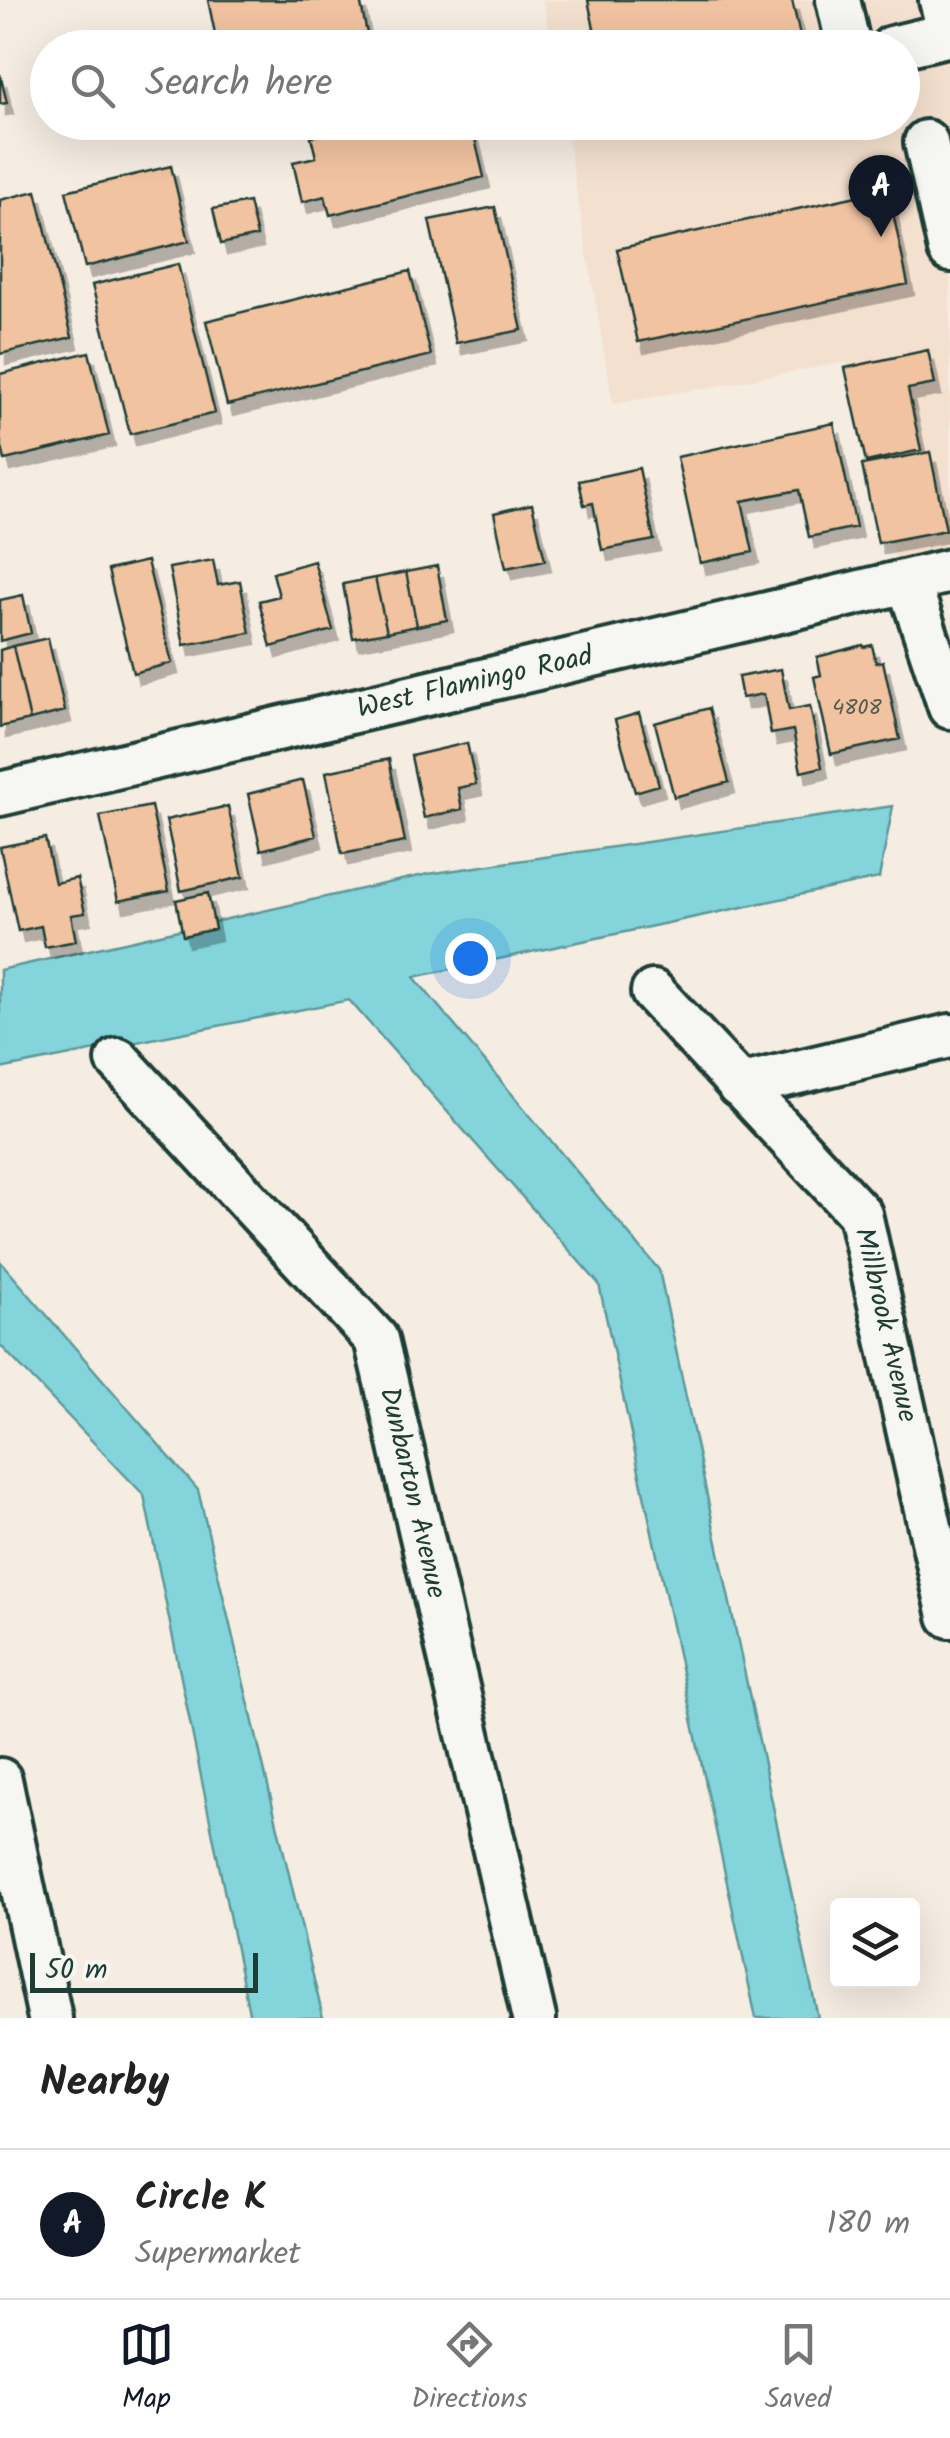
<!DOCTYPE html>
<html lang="en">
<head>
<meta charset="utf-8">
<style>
  :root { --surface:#fff; --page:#f2f2f2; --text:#222; --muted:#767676; --line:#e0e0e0; --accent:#111827 }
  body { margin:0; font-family:Kalam,sans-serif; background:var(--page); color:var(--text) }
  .controls { position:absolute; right:30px; bottom:30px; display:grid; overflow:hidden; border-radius:10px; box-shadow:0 10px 40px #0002 }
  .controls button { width:90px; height:90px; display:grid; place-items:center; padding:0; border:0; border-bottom:2px solid var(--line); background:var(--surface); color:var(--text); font:50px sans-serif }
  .scale { position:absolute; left:30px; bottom:25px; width:228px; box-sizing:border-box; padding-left:10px; border:5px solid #1f3d34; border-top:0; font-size:28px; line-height:35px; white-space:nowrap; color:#1f3d34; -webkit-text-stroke:8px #f6f6f2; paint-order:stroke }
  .you { position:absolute; left:470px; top:958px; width:35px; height:35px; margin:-25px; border:8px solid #fff; border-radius:50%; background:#1a73e8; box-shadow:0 0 0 15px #1a73e833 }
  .badge { display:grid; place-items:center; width:65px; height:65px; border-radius:50%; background:var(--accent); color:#fff; font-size:32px; font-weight:700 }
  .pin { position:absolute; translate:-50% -82px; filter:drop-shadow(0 2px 5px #0008) }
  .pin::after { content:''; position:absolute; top:52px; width:35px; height:30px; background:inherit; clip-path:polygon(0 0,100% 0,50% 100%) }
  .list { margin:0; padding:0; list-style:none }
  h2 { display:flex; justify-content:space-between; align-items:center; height:130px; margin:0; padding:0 40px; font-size:42px }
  h2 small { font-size:32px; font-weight:400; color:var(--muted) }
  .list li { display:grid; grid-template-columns:65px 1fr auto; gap:30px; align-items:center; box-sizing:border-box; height:150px; padding:0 40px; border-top:2px solid var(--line) }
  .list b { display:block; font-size:38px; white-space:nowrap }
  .list p { margin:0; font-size:32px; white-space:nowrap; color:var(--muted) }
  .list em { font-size:32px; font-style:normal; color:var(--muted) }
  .icon { flex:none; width:55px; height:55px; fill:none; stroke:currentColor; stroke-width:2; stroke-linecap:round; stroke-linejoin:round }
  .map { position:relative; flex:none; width:950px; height:2018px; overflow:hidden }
  .search { position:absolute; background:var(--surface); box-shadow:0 10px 40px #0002; left:30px; right:30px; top:30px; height:110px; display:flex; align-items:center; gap:25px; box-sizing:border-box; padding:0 35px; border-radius:55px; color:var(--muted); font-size:38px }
  .sheet { height:280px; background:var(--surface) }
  nav { display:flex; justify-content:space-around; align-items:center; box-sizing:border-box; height:140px; border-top:2px solid var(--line); background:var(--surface); font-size:28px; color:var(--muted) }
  nav a { display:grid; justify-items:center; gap:5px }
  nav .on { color:var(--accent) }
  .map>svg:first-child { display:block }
  .built { fill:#f4e0ce }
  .water { fill:#84d5db; stroke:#5c9898; stroke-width:2.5 }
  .building { fill:#f1c3a1; stroke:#1f3d34; stroke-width:2.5; filter:url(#shadow) }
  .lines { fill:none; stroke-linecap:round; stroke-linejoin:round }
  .minor-casing { stroke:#1f3d34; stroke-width:50 }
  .minor { stroke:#f6f6f2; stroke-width:42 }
  .labels { text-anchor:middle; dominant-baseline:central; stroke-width:8; stroke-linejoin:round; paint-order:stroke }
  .number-label { font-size:22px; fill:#545e4f }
  .street-label { font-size:28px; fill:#1f3d34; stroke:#f6f6f2 }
</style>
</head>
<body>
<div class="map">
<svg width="950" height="2018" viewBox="0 0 950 2018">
  <defs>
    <filter id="shadow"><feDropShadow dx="6" dy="11" stdDeviation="0" flood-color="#0004"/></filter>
  </defs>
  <rect width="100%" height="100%" fill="#f5ece2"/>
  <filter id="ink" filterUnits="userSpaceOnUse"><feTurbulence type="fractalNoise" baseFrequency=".01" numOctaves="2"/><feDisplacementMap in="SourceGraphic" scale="20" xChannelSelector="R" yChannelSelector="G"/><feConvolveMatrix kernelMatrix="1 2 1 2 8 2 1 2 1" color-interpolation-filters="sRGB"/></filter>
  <g filter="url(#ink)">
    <path class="built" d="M543,0H950V553L897,566L847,362L613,404L565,123L902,122V48L552,47Z"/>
    <path class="water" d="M893,806L879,878L414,977L659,1270L818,2018H756L599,1284L349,1000L0,1069V970L428,874Z
      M0,1261L198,1490L323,2018H250L144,1495L0,1345Z"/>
    <path class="building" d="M208,0H360L368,38L321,48H218Z
      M588,0H792L800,36L744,48H598Z
      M0,74L7,103L0,104Z
      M371,122H471L484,177L330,215L325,196L302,202L293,162L316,157L311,137Z
      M171,166L189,241L85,267L66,191Z
      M888,189L908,284L638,342L617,249Z
      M36,191L72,337L0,354V200Z
      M249,202L257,236L221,244L213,209Z
      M495,207L522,330L456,343L429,220Z
      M178,264L215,413L130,434L92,285Z
      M410,271L431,355L227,405L206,321Z
      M928,350L935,384L908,389L921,450L866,462L845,368Z
      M89,352L109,435L5,460L0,439V374Z
      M834,423L856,527L809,537L799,490L742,501L753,552L700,563L677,457Z
      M930,452L946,530L878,543L862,465Z
      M639,468L654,540L602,550L593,503L584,505L579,481Z
      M532,504L545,560L506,568L494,513Z
      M213,560L218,585L240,581L250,633L184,645L169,568Z
      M147,561L172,663L133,673L108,570Z
      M314,561L333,630L271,647L259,601L279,596L273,573Z
      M437,566L447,620L417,626L406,572Z
      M406,572L417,626L387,632L375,578Z
      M375,578L387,632L353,638L343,584Z
      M23,595L31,633L0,641V600Z
      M48,638L65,711L30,720L13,646Z
      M863,645L864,647L872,645L876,663L883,661L900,739L831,754L814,677L821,675L817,657Z
      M13,646L30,720L0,727V650Z
      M781,669L789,710L810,706L822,767L801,772L793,730L771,734L764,694L742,698L738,677Z
      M709,708L729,782L674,797L655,723Z
      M639,713L659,785L635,792L615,720Z
      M467,743L476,784L458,788L462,809L424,818L411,756Z
      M389,759L405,842L342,854L326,772Z
      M303,780L316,836L261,850L248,794Z
      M151,806L169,891L118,901L100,816Z
      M228,806L243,877L181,891L166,820Z
      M45,838L55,883L77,878L85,913L71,915L76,941L45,947L41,926L18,931L0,847Z
      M208,893L215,929L183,936L176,900Z"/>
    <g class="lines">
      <g class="minor-casing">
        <path id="minor" d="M838,0L849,48
          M941,0L950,34
          M892,48L950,34
          M926,142L950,250
          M908,581L950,707
          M0,794L950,571
          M653,992L860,1214L950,1616
          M118,1060L376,1339L534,2018
          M739,1086L950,1036
          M0,1780L50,2018"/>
      </g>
      <use href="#minor" class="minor"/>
    </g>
  </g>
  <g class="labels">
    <g class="number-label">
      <text x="857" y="708">4808</text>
    </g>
    <g class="street-label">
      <text transform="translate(475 683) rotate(-13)">West Flamingo Road</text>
      <text transform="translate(885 1325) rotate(77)">Millbrook Avenue</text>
      <text transform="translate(412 1493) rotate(77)">Dunbarton Avenue</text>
    </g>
  </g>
</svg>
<div class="controls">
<button><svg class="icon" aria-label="layers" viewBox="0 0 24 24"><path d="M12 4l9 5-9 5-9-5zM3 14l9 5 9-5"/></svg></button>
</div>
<div class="scale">50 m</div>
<div class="you"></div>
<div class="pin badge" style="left:881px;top:237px">A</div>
<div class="search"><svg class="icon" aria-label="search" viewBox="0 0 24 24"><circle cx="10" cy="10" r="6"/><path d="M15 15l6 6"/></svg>Search here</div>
</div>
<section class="sheet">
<h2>Nearby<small></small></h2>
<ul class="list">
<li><span class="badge">A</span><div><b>Circle K</b><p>Supermarket</p></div><em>180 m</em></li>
</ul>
</section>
<nav>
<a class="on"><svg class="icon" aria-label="map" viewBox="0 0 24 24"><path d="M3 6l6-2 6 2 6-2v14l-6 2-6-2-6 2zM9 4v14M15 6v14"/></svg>Map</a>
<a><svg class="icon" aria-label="directions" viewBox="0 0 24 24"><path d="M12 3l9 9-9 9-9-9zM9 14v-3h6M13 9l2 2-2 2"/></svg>Directions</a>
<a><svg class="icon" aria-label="saved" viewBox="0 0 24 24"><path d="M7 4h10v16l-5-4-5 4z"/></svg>Saved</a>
</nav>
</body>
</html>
